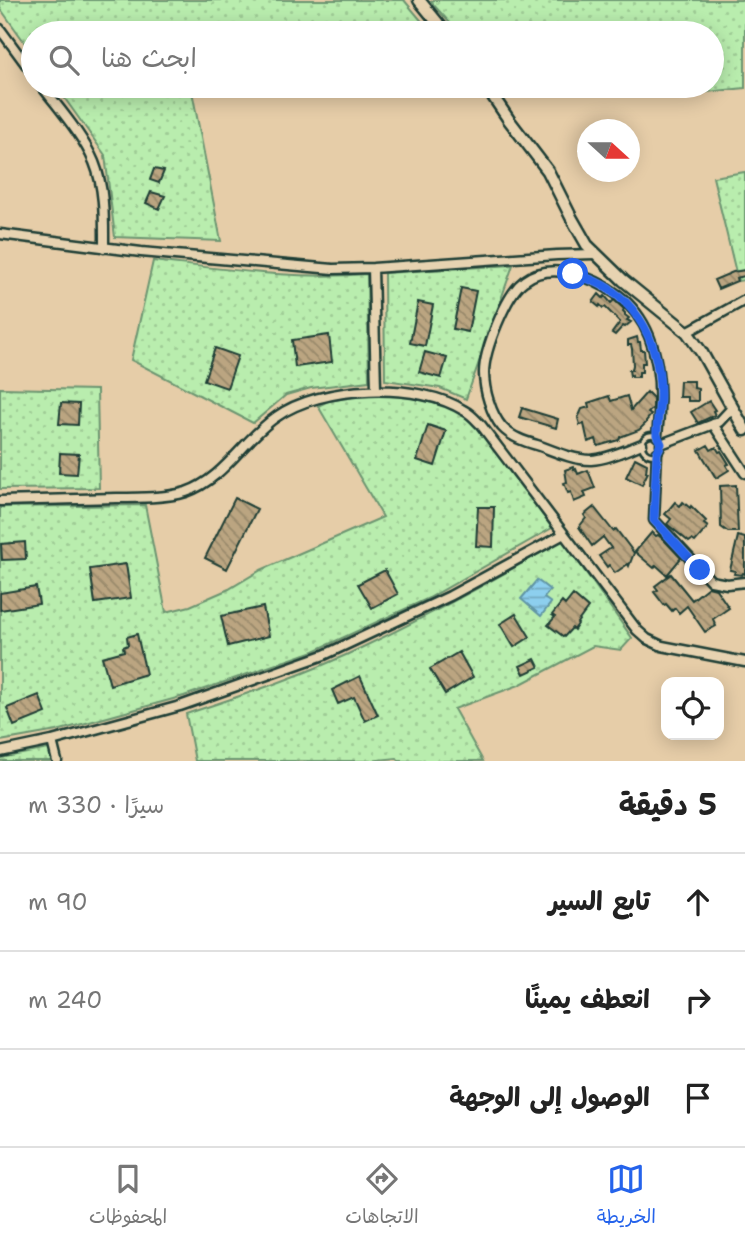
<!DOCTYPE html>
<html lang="ar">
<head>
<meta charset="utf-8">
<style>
  :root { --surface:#fff; --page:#f2f2f2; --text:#222; --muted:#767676; --line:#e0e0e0; --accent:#2563eb }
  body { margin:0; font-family:"Shantell Sans","Playpen Sans Arabic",sans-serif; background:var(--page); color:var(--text); direction:rtl }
  .controls { position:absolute; right:21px; bottom:21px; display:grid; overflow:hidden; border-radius:14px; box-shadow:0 4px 18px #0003 }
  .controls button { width:63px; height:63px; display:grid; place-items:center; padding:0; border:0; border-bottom:2px solid var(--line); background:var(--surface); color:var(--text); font:35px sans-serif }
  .compass { position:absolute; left:577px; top:119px; width:63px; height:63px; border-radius:50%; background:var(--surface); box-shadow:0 4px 18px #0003; rotate:111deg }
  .stop { position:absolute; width:21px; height:21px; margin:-16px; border:5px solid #2563eb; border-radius:50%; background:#fff }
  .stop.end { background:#2563eb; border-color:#fff; box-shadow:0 2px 7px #0008 }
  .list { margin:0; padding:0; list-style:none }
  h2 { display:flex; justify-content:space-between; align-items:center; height:91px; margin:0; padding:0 28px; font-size:30px }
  h2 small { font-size:23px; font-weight:400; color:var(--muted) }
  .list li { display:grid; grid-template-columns:46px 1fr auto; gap:21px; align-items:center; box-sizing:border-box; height:98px; padding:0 28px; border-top:2px solid var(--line) }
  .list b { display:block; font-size:26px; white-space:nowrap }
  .list em { font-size:23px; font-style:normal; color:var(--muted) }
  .icon { flex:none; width:38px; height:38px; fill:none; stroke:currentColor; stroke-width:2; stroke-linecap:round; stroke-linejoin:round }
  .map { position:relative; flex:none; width:745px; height:761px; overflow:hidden; direction:ltr }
  .search { position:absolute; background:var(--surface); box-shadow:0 4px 18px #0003; left:21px; right:21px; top:21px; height:77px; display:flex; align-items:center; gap:18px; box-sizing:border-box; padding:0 24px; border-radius:38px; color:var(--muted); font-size:26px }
  .sheet { height:385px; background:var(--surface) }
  nav { display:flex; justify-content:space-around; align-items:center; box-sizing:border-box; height:98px; border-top:2px solid var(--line); background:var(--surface); font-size:19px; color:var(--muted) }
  nav a { display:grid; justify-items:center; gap:4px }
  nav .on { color:var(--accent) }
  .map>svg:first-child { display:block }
  .green { fill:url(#green-dots); stroke:#6c9571; stroke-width:2 }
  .water { fill:url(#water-rules); stroke:#6195a4; stroke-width:2 }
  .building { fill:url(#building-back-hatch); stroke:#1f3d34; stroke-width:2 }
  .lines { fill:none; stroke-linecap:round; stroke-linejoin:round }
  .service-casing { stroke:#1f3d34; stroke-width:9 }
  .minor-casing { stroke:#1f3d34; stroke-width:13 }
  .tertiary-casing { stroke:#1f3d34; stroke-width:15 }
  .service { stroke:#e7d3b1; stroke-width:3.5 }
  .minor { stroke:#e7d3b1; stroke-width:8 }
  .tertiary { stroke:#e7d3b1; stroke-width:10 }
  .route { stroke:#2563eb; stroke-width:9 }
</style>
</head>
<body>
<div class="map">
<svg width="745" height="761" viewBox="0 0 745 761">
  <defs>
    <pattern id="green-dots" width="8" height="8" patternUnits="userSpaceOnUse" patternTransform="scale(1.75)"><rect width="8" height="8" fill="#b9edae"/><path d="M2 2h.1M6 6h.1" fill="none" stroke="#9fcc96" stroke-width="1.8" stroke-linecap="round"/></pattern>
    <pattern id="water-rules" width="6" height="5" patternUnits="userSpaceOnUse" patternTransform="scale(1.75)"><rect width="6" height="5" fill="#8dcfee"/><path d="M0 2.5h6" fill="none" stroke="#73a9c2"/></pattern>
    <pattern id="building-back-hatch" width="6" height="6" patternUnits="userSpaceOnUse" patternTransform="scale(1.75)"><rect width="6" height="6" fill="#bba581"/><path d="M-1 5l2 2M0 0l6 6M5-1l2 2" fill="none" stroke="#97886a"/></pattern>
  </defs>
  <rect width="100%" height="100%" fill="#e6cda8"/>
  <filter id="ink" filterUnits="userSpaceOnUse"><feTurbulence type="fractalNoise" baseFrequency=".0143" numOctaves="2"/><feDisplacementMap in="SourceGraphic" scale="14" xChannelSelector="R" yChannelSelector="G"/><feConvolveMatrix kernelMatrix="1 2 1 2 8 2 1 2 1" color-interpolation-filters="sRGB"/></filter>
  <g filter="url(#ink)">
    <path class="green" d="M0,0H404L425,25L385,33H33V54L0,8Z
      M434,0H745V88L707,92L706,86H712V33H701V30L684,33H459L431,2Z
      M56,86H191L221,241L115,237L105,155Z
      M745,172V280L738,281L713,177Z
      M153,261C224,269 296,280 367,274L369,381L311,388L286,395L253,423L131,360Z
      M513,265L466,399L440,388L385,380L384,273Z
      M0,388L97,390L99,488L0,489Z
      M371,394L403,396L444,404L467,414L488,438L552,528L429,598L314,651L184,696L57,731L0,741V507L145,505L166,612L190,606L229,589L261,570L383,517L318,406L328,401Z
      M563,540L632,638L621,650L593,646L519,685L454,709L483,761H399L397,758L369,761H195L186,714C247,694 308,674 365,646C433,614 498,577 563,540Z
      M54,748L55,761H0V758Z"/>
    <path class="water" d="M537,580L550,590L544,598L551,603L541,616L521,599Z"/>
    <path class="building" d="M154,169L164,171L159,183L150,180Z
      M151,192L165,196L159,209L146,203Z
      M745,270V276L736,278L737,281L718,289L714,280L733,272Z
      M461,288L476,291L468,332L453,329Z
      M599,294L603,298L605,296L611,303L614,300L624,309L623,311L625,313V315L629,318L627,320L631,322L625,327L623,326L615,335L612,333L620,322L605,307L603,308L600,305L599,307L593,302Z
      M418,302L433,305L425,346L410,343Z
      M329,335L332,362L295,367L292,340Z
      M637,337L638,342H640L641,350H644L645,363H642V372H639V377H632V375L630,376L629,370H632L633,365L632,349L631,345H628V340Z
      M215,348L238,356L227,388L204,380Z
      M425,352L447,358L441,378L419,372Z
      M680,381H694V388L698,389V401H688V397H679Z
      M647,392L653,398V408L648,413L651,415L646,421V423L639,430L620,437L619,440L598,446L596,439L588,442L584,424L580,425L578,418L582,409L589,407L588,403L609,396L611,401L627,396L631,410Z
      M709,401L715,410L713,411L715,415L698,423L691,412Z
      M61,403L79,404L78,425L59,424Z
      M522,408L558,419L556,428L519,417Z
      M428,425L446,431L435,466L417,460Z
      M708,445L711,450L716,447L719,452L721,451L729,464L726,465L729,470L716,478L699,450Z
      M60,453L79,454L77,474L59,473Z
      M635,458L647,464L646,472H648L642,485L626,477Z
      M573,467L574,470L576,469L578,474L588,470L595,488L584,492L586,497L574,502L571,492L568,493L564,483L567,482L565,470Z
      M736,485L738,532H728L721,527L720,486Z
      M235,498L257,509L227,569L205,558Z
      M675,502L680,506L683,502L690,508L691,506L706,521L704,524L708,527L695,542L692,540L689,542L667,524L671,519L665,514Z
      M478,507H494L493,547L476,546Z
      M594,507L613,531L616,529L634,553L629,566L628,564L615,573L609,565L607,567L599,556L611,548L603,537L592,546L579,527L586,518L584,515Z
      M652,532L656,536L658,535L664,540L681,558L667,575L656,565L654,568L635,552Z
      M738,536L745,538V574L743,573L742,575L734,574L735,571L730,570Z
      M25,542L26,559L2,560L1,544Z
      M126,564L131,598L95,603L90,569Z
      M385,570L398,594L372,608L358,584Z
      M671,574L692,600L708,587L716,589L729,608L713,619L716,626L705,632L687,606L679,613L675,608L672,611L666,604L664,605L654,592L658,590L655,586Z
      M36,587L39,604L0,610V593Z
      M573,595L588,608L577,623L578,624L574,630L572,628L564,637L548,625L555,617L552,615L562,602L565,605Z
      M263,607L269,636L228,646L221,616Z
      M516,614L530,637L514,647L500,624Z
      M137,634L146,674L110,685L102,657L124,651L123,647L128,645L127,637Z
      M459,652L473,677L445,694L430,669Z
      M535,659L539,667L524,674L520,666Z
      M360,676L378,715L365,721L354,697L338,704L332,690Z
      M39,695L46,713L14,726L7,708Z"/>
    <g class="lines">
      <g class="service-casing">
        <path id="service" d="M642 445a10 10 0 1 1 20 0a10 10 0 1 1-20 0Z"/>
      </g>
      <g class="minor-casing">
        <path id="minor" d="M0,29L33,74
          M42,86C60,110 82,134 94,162C105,189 104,219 104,248
          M0,234L141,252L333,269L373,268L557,255L595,254
          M373,268L376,389
          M687,332L745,300
          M713,424L745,473
          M642,444C626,450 608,459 591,460C574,460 556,452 540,446C527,442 512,438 502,427C491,414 484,390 484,373C484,351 506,294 524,281C551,260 593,277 618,295C661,327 663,387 657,436
          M661,444L719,422L732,408
          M657,453L654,520L711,581L727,584L745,582
          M0,501C39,500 78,499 117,498C138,498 167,498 186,492C224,479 244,439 276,417C320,385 419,381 465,411C471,414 476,420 481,425L637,630L647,639L662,646L745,662
          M52,741L57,761
          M0,752L52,741L180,706L324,655L450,596L564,534"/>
      </g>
      <g class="tertiary-casing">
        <path id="tertiary" d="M419,0L446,33
          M486,86L509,120L548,171L571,217L587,245L623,280L687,332L702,353L745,430"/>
      </g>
      <use href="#service" class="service"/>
      <use href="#minor" class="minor"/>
      <use href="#tertiary" class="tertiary"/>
    </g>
  </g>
  <g class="lines" filter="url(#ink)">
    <path class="route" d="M573,274C632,288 661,338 660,397C660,405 656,429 657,435C658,438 660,441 661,444L657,453L654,520L700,570"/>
  </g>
</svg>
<div class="controls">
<button><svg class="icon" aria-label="locate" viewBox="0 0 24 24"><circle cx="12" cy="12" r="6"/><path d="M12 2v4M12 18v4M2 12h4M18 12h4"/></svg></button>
</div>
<svg class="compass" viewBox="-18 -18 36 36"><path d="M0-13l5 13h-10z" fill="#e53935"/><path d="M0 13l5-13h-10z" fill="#767676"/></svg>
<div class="stop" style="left:573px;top:274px"></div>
<div class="stop end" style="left:700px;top:570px"></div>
<div class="search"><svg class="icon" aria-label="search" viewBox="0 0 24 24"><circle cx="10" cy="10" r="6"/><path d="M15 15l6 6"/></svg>ابحث هنا</div>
</div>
<section class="sheet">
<h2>5 دقيقة<small>سيرًا · 330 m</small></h2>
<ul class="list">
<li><svg class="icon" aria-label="ahead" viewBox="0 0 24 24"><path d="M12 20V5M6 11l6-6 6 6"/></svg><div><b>تابع السير</b></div><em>90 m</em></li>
<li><svg class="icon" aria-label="right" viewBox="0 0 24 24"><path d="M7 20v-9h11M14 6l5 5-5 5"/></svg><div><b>انعطف يمينًا</b></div><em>240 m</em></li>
<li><svg class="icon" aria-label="arrive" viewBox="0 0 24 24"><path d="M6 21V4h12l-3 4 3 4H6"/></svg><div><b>الوصول إلى الوجهة</b></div></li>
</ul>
</section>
<nav>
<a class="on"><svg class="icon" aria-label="map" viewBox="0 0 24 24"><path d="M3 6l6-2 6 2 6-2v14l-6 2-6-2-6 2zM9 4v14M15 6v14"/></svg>الخريطة</a>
<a><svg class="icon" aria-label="directions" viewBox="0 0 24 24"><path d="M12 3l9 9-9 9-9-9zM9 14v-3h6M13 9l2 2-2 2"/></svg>الاتجاهات</a>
<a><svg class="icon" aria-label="saved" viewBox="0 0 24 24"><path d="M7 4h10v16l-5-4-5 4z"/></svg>المحفوظات</a>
</nav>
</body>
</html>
